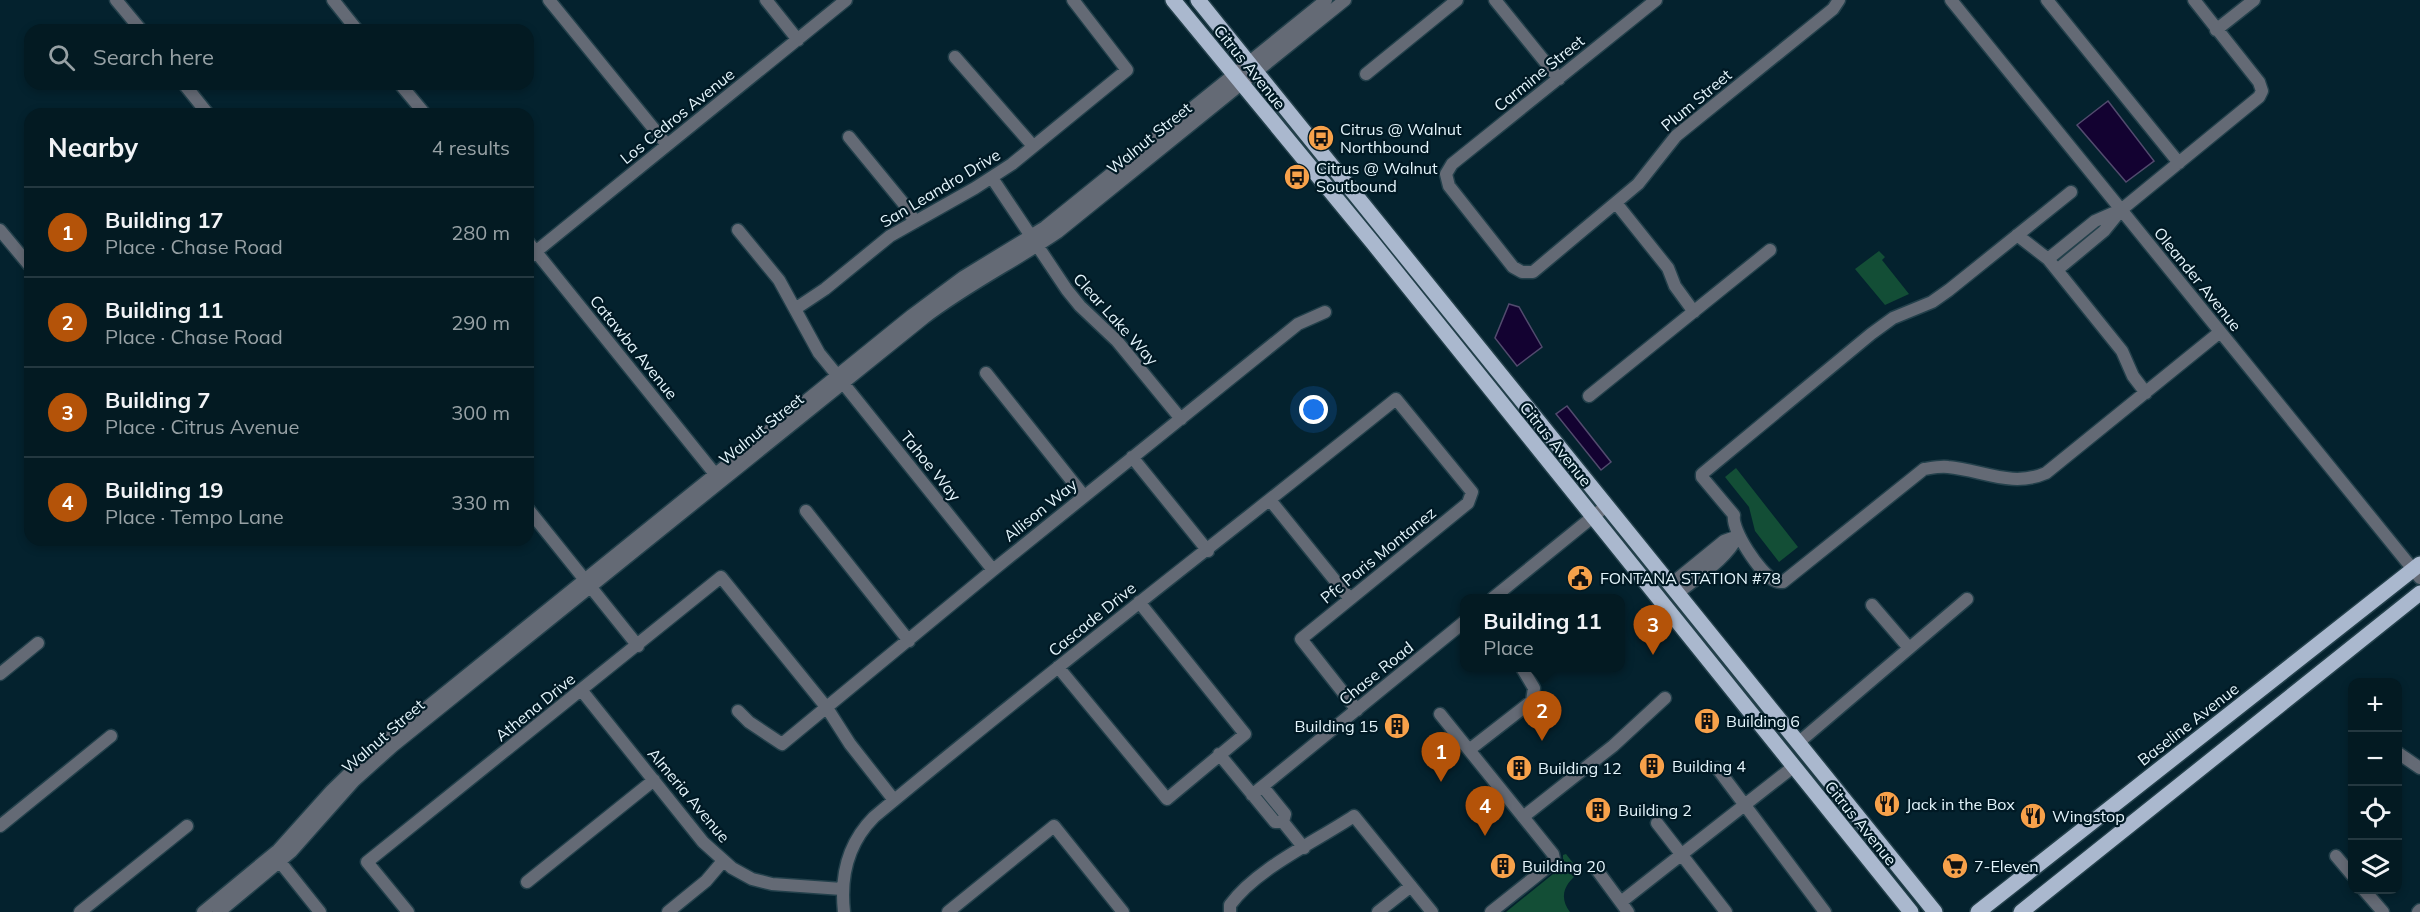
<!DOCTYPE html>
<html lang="en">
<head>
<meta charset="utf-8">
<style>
  :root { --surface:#031a22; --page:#0d232a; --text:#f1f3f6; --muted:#97a1a5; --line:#243840; --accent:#b45309 }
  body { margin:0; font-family:Mulish,sans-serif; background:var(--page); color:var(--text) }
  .controls { position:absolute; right:18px; bottom:18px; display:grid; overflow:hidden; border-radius:12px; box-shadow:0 3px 9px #0003 }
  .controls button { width:54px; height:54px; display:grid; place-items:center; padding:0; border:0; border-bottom:2px solid var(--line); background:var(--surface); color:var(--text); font:30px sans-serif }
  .you { position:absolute; left:1314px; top:410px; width:21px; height:21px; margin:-15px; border:4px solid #fff; border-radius:50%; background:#1a73e8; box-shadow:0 0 0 9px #1a73e833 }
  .badge { display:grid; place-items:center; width:39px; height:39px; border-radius:50%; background:var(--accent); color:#fff; font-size:20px; font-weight:700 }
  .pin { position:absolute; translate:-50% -50px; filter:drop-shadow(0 2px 3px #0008) }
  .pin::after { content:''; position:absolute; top:32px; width:21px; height:18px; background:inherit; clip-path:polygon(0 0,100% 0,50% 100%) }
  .popup { position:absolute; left:1460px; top:594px; width:165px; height:78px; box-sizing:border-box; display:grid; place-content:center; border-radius:12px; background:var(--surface); filter:drop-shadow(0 2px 4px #0005); font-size:20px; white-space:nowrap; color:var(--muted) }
  .popup b { font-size:22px; color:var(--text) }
  .popup::after { content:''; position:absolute; left:50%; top:100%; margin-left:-12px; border:12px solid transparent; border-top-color:var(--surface) }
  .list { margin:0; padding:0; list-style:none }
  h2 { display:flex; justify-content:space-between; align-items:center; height:78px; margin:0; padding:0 24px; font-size:26px }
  h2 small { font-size:20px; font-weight:400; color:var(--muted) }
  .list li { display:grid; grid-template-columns:39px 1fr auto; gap:18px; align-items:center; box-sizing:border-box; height:90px; padding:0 24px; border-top:2px solid var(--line) }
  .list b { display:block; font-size:22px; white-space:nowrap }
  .list p { margin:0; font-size:20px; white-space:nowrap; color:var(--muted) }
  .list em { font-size:20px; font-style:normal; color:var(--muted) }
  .icon { flex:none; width:33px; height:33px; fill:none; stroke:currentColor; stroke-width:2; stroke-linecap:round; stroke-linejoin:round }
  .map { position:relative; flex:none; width:2420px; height:912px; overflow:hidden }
  .search { position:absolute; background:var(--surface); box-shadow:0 3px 9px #0003; left:24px; top:24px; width:510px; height:66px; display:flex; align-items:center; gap:15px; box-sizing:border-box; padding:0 21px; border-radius:18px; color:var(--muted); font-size:22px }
  .panel { position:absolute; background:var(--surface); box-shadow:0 3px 9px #0003; left:24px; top:108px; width:510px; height:438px; border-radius:18px }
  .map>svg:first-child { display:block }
  .green { fill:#134e36 }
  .water { fill:#130231; stroke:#524b6e; stroke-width:1.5 }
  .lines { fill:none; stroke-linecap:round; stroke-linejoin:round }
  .minor-casing { stroke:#23404b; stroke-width:15 }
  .major-casing { stroke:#23404b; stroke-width:18 }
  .minor { stroke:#646a75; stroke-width:12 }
  .major { stroke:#aab8ce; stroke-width:15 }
  .labels { text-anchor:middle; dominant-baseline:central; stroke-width:4.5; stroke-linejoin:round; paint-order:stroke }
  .street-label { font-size:16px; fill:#e4f5fc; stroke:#001924 }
  .poi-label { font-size:16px; fill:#e4f5fc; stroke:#001924; text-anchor:start }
</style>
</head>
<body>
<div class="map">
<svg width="2420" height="912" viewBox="0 0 2420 912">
  <rect width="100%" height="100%" fill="#04222e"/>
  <path class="green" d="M1879,251L1885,257L1882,260L1909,294L1885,305L1855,269Z
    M1736,468L1798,547L1779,562L1755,531L1749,507L1725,477Z
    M1566,854L1580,872C1565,883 1558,896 1570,912H1506L1558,870L1563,864V855Z"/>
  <path class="water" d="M2108,101L2154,161L2126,182L2077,125Z
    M1509,304L1519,307L1542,347L1517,366L1495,338Z
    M1567,406L1611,462L1601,470L1556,414Z"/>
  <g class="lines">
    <g class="minor-casing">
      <path id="minor" d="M116,0L141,30
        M333,0L357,30
        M549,0L667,145
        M766,0L798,40
        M1495,0L1559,79
        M1656,0L1452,164L1446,174L1449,186L1513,267L1522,272H1533L1638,184L1676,136L1833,9L1839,0
        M1951,0L2420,578
        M2047,0L2179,163
        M2216,30L2254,0
        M955,57L1033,146
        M1366,74L1457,0
        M184,84L208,114
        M400,84L425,114
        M849,137L904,204L915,222
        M992,178L1067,290L1080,306L1117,341L1181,419
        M2071,192L1949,290L1932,302L1893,318L1871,334L1702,474V477L1734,515C1731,530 1760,573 1774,580C1776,582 1780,582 1783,582L1924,469C1931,468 1940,466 1948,467C1982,470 2012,488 2046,473L2220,332
        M1616,203L1668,268L1675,286L1694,312
        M0,230L29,265
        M738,230L779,280L819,353L837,375
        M2017,235L2048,259L2122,351L2133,376L2146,393
        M528,242L715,474
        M528,258L846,0
        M2048,259L2095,221L2120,210
        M2057,270L2104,231L2121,210L2259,97L2262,91L2259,82L2194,0
        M795,309L825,289L890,236L975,188L1012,164L1127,70L1073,0
        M986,373L1084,496
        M843,383L993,570
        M1589,396L1770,250
        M1132,457L1208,551
        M1270,500L1350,599
        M528,509L638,646
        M806,511L909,641
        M1670,585L1724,541L1738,536
        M1677,594C1698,576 1725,561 1738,536
        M1493,598L1606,506
        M1872,605L1909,648
        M1058,667L1167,799L1245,734L1139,602
        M0,674L38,643
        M582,691L703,842L732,868L752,879L772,884L842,889
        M738,711L749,722L782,744L993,570L1298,324L1325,312
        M1440,714L1553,854L1554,859L1550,865L1491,912
        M1798,743L1967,599
        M1469,750L1532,701L1534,688L1522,668
        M2398,753L2420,768
        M1219,754L1275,822H1283
        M1717,768L1825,912
        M1263,787L1285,814L1283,822L1304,848
        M1252,795L1464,622
        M1523,817L1613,746L1665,698
        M1657,823L1726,912
        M0,826L111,736
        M2336,856L2352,875
        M280,862L320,912
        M1597,870L1628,912
        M527,882L654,780
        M2364,890L2383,912
        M1621,902L1793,767
        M80,912L187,826
        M203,912L278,850L331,791L368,755L912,315L963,277L1045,227L1326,0
        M219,912L291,852L354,781L393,746L924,318C967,285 1014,262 1058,232L1345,0
        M408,912L367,862L721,577L827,708L850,744L894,800
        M668,912L706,881L723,861
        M844,912C840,876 848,843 874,817C1045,674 1222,539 1396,399L1472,492L1468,503L1301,639L1357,710
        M948,912L1054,826L1123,912
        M1230,912V905C1257,868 1315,842 1354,816L1432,912
        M1378,912L1411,886
        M2418,912L2420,910"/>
    </g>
    <g class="major-casing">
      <path id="major" d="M1173,0L1373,243L1911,912
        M1198,0L1935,912
        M1978,912L2420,564
        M2021,912L2420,593"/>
    </g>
    <use href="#minor" class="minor"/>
    <use href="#major" class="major"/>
  </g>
  <defs>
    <g id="bus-disc" transform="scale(1.35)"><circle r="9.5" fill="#f7a14a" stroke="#001924"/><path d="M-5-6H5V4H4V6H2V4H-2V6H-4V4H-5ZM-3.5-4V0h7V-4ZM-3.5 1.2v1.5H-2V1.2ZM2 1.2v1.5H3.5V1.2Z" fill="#111"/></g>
    <g id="civic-disc" transform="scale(1.35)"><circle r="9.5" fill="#f7a14a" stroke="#001924"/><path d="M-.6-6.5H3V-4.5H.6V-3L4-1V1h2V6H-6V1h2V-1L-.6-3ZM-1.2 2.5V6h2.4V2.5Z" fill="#111"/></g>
    <g id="building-disc" transform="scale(1.35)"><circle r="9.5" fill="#f7a14a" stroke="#001924"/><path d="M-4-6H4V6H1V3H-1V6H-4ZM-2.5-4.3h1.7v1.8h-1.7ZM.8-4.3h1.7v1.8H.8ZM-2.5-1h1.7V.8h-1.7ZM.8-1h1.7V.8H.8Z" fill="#111"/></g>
    <g id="restaurant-disc" transform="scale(1.35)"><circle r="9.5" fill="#f7a14a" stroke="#001924"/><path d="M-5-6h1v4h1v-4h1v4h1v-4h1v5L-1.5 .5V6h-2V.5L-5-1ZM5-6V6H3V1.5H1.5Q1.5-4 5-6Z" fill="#111"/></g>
    <g id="supermarket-disc" transform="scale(1.35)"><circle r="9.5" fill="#f7a14a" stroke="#001924"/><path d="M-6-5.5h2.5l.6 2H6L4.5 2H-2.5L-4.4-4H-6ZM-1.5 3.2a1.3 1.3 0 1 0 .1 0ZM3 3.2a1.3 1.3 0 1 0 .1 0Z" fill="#111"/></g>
  </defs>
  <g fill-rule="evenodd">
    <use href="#bus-disc" x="1321" y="138"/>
    <use href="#bus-disc" x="1297" y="177"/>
    <use href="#civic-disc" x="1580" y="578"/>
    <use href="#building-disc" x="1707" y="721"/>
    <use href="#building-disc" x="1397" y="726"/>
    <use href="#building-disc" x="1652" y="766"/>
    <use href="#building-disc" x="1519" y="768"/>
    <use href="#restaurant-disc" x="1887" y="804"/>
    <use href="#building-disc" x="1598" y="810"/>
    <use href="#restaurant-disc" x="2033" y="816"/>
    <use href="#building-disc" x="1503" y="866"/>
    <use href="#supermarket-disc" x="1955" y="866"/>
  </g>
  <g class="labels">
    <g class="street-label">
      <text transform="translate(1250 67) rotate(51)">Citrus Avenue</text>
      <text transform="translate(1539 73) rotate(-39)">Carmine Street</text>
      <text transform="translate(1696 100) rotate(-40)">Plum Street</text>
      <text transform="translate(677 116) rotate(-39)">Los Cedros Avenue</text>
      <text transform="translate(1149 138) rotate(-39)">Walnut Street</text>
      <text transform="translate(940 188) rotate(-31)">San Leandro Drive</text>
      <text transform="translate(2198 279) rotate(51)">Oleander Avenue</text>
      <text transform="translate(1116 319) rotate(48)">Clear Lake Way</text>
      <text transform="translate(634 347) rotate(51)">Catawba Avenue</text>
      <text transform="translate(761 429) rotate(-39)">Walnut Street</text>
      <text transform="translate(1556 444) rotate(51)">Citrus Avenue</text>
      <text transform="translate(931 466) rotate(51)">Tahoe Way</text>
      <text transform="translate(1040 510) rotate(-39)">Allison Way</text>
      <text transform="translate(1378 555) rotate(-39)">Pfc Paris Montanez</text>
      <text transform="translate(1092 619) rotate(-39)">Cascade Drive</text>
      <text transform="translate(1376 673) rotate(-39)">Chase Road</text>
      <text transform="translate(535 707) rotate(-39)">Athena Drive</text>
      <text transform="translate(2188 724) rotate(-38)">Baseline Avenue</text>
      <text transform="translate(383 736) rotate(-41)">Walnut Street</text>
      <text transform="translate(689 795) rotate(50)">Almeria Avenue</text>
      <text transform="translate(1861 823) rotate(51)">Citrus Avenue</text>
    </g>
    <g class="poi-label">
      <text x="1340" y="129">Citrus @ Walnut<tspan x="1340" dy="18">Northbound</tspan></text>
      <text x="1316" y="168">Citrus @ Walnut<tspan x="1316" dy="18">Soutbound</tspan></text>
      <text x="1600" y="578">FONTANA STATION #78</text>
      <text x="1726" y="721">Building 6</text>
      <text x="1378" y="726" text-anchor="end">Building 15</text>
      <text x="1672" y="766">Building 4</text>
      <text x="1538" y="768">Building 12</text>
      <text x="1906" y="804">Jack in the Box</text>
      <text x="1618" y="810">Building 2</text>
      <text x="2052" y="816">Wingstop</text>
      <text x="1522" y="866">Building 20</text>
      <text x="1974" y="866">7-Eleven</text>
    </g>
  </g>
</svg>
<div class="controls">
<button>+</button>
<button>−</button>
<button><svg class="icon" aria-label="locate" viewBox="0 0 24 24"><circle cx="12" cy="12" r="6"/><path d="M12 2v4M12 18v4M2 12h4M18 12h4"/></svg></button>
<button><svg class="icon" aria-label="layers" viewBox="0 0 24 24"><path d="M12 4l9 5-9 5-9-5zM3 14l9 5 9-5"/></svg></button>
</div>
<div class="you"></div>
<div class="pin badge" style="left:1441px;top:782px">1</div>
<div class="pin badge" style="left:1542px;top:741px">2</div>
<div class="popup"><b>Building 11</b>Place</div>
<div class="pin badge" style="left:1653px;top:655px">3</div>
<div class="pin badge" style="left:1485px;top:836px">4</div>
<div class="search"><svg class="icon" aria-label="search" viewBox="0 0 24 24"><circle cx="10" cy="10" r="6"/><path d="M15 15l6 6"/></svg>Search here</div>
<section class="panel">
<h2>Nearby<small>4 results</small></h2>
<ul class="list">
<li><span class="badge">1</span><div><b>Building 17</b><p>Place · Chase Road</p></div><em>280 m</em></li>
<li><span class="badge">2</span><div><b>Building 11</b><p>Place · Chase Road</p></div><em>290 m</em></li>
<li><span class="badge">3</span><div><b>Building 7</b><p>Place · Citrus Avenue</p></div><em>300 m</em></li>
<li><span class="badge">4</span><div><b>Building 19</b><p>Place · Tempo Lane</p></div><em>330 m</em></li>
</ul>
</section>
</div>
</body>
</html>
